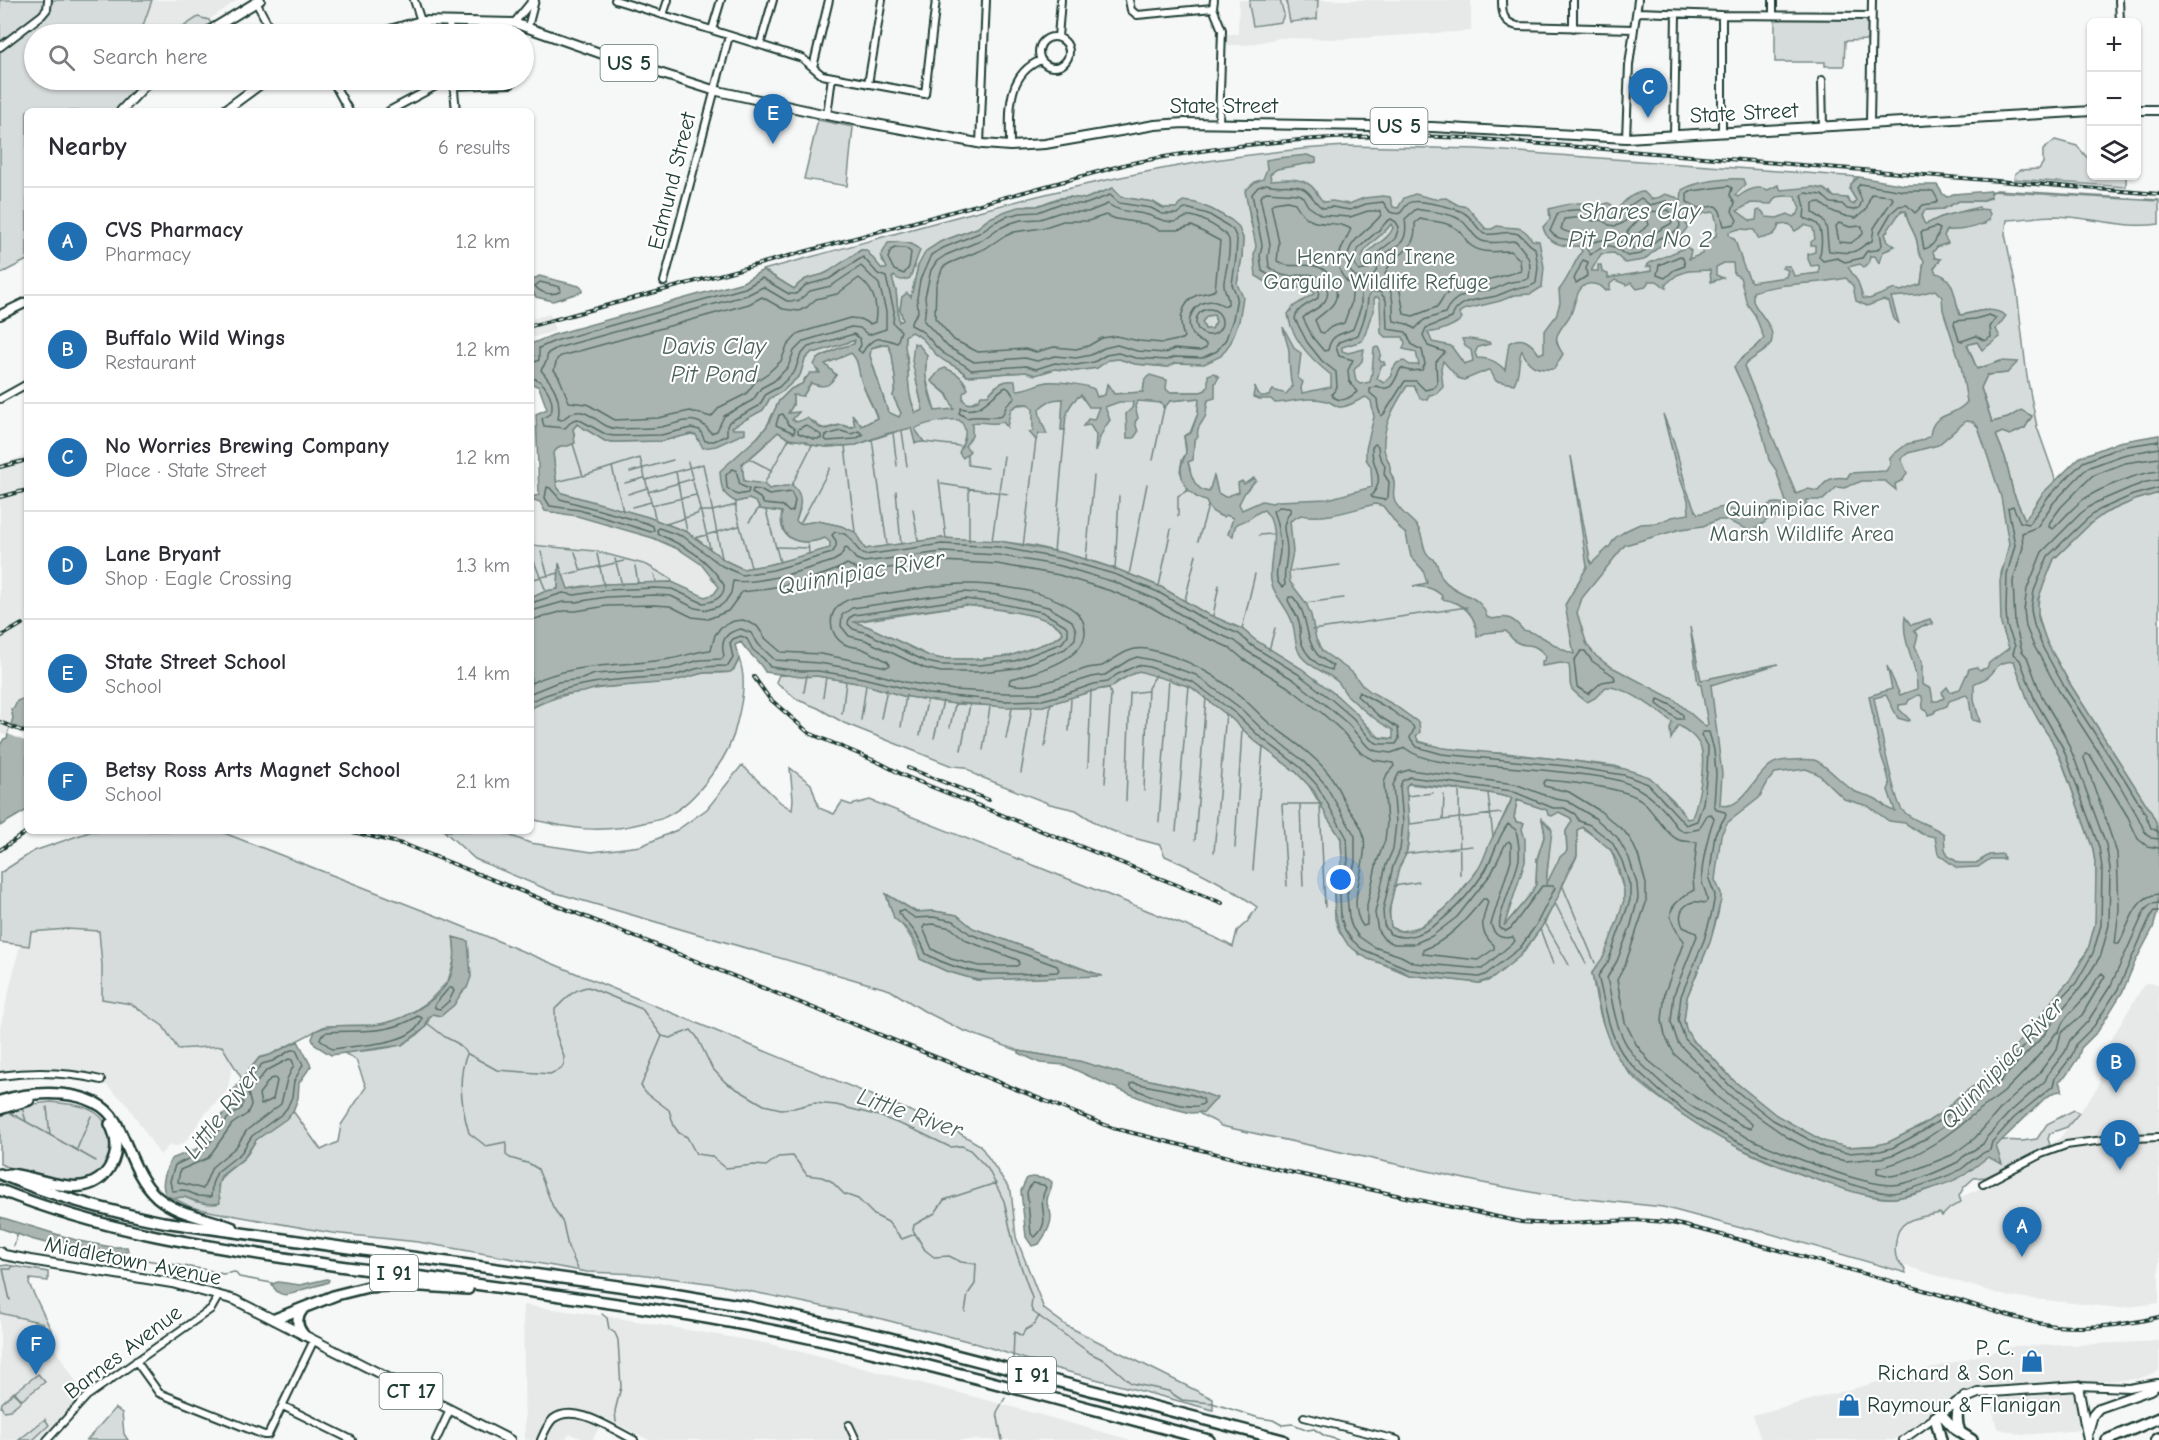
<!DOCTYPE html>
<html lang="en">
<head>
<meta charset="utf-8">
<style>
  :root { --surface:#fff; --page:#f7f7f7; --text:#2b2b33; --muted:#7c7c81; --line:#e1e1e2; --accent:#1f6fb2 }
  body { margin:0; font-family:"Comic Neue",sans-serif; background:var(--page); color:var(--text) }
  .controls { position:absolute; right:18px; top:18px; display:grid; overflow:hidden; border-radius:9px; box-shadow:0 2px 4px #0004 }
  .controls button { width:54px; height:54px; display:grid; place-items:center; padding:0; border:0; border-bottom:2px solid var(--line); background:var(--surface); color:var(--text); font:30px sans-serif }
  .you { position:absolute; left:1341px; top:880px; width:21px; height:21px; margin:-15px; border:4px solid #fff; border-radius:50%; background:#1a73e8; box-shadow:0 0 0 9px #1a73e833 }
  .badge { display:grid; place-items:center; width:39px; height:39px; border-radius:50%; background:var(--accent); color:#fff; font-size:20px; font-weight:700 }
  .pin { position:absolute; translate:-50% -50px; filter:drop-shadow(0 2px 3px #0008) }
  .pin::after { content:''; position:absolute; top:32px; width:21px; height:18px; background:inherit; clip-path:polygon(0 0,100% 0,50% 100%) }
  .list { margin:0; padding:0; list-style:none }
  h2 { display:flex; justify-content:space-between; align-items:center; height:78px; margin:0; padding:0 24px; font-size:26px }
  h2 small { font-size:20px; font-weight:400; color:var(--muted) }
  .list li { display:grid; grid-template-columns:39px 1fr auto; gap:18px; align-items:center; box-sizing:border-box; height:108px; padding:0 24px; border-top:2px solid var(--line) }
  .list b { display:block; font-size:22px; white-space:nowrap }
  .list p { margin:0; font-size:20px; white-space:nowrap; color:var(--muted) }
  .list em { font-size:20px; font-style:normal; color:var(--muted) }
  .icon { flex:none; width:33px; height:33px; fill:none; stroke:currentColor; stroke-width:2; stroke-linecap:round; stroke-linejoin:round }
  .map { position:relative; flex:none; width:2159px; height:1440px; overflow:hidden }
  .search { position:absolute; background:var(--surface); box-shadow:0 2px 4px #0004; left:24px; top:24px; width:510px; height:66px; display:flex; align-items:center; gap:15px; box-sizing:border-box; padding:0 21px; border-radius:33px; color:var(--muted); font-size:22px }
  .panel { position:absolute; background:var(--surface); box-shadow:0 2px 4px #0004; left:24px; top:108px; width:510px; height:726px; border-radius:9px }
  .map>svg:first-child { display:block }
  .built { fill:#e6e9e8 }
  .green { fill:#d6dcdb; stroke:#7a8c88; stroke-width:1.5; fill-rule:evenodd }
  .water { fill:#aab5b1; stroke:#72857f; stroke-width:1.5; fill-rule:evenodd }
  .pier { fill:#f6f7f7 }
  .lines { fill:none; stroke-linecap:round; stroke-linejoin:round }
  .shore { stroke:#576d66; stroke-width:1.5 }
  .stream { stroke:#72857f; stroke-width:1.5 }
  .minor-casing { stroke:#1f3d34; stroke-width:10 }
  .major-casing { stroke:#1f3d34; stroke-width:12 }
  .highway-casing { stroke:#1f3d34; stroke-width:14 }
  .minor { stroke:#fff; stroke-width:6 }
  .major { stroke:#fff; stroke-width:8 }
  .highway { stroke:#fff; stroke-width:9 }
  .rail-casing { stroke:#1f3d34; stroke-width:4 }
  .rail { stroke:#fff; stroke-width:1.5; stroke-dasharray:4.5; stroke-linecap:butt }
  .labels { text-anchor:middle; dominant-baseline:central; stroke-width:4.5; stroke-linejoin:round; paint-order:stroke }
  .shield { fill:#fff; stroke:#627771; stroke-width:1.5 }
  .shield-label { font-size:21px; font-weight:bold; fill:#1f3d34 }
  .street-label { font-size:22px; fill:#1f3d34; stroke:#fff }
  .park-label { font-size:22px; fill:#445d55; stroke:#fff }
  .poi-label { font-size:22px; fill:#1f3d34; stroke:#fff; text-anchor:end }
  .water-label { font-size:24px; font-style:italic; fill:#49615a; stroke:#fff }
</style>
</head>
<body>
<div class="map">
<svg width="2159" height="1440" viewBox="0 0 2159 1440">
  <rect width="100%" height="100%" fill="#f6f7f7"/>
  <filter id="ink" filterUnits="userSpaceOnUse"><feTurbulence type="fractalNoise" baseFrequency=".0167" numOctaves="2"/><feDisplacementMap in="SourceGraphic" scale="12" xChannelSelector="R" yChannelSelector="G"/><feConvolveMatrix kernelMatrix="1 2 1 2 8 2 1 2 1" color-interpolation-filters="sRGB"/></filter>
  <g filter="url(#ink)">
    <path class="built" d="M152,0H237L209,20L198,17L172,34H140Z
      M1239,0H1471V31L1342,39L1280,38L1247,45H1226L1227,34H1238Z
      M550,314L555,331L531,338V319Z
      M531,440L537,481L535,487L531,489Z
      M27,455V697L17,701L8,736L0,733V465Z
      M531,499L540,502L553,513L577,516L653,538L680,550L701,564L719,587L714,594L705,597L672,582L671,579L595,551L531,545Z
      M67,929L99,931L102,965V998L131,1004L163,1026L178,1049L222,1046L233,1063L227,1091L204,1115L185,1142L178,1146L169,1145L160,1155L126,1103L106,1085L100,1084V1076L62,1069L34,1067L0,1072V1028L20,945L29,946L31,932Z
      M2145,983L2159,984V1303L2119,1308L2006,1296L1895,1263L1899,1224L1993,1183L2060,1138L2098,1087L2107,1046Z
      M523,1305L618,1318L770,1344L994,1402L1131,1440H649L605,1418L592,1440H586L570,1434L564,1440H528L525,1439Z
      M0,1313L30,1319L41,1325L84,1395L43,1440H0Z
      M2159,1341V1371L2138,1379L2072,1383L2081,1430L2022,1435L1997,1428L1987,1388L1969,1391L1893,1440H1761L1753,1415L2015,1346L2074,1345Z"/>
    <path class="green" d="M0,0H152L140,34H34V80H148L118,111H27V260L0,274Z
      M1250,0H1280L1284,14L1281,22L1253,26L1249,5Z
      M1286,0H1318L1317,19L1290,22Z
      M198,17L209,20L213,27L203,34H172Z
      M1775,18L1864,19L1868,23V40L1845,41L1844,66H1825V62H1775Z
      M818,120L853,127L847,186L804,179Z
      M2055,140L2077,146L2091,162L2092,176H2126V187L2014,179L2015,174L2020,170L2039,169L2043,163V150Z
      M1347,146L1477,149L1859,177L1854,179L1850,190L1856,200L1854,205L1834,197L1829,191L1870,256L1890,249L1885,234C1892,226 1895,212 1906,211C1906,222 1913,228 1916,238C1920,250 1915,249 1924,261L1921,283L1943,278L2016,529L2001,573L2002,627L2029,703L2039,721L2051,739L2063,765L2093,849L2096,869L2097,908L2095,924L2088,950L2070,980L2015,1047L1989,1075L1957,1098L1944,1111L1921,1126L1889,1142L1879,1145L1847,1147L1827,1143L1794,1126L1776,1115L1734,1081L1712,1057L1692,1040L1686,1029L1684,1020L1687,997L1710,942L1718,914L1721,894L1684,816L1674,801L1651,779L1615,766L1506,753H1482L1442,748L1422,742L1379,737L1336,695L1302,669L1255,640L1242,629L1205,613L1161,587L1119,570L1086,559L1034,546L1005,542L942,538L865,549L854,532L841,526L818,521L800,524L796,521L800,509L784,486L769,489L744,481L742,463C756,455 766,443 778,432L789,439L804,441L812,445L827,447L856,445L895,432V416L888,412L870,356L871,348L888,344L892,354L896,386L893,396L901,413L900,417L935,411L925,374L927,355L916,379L923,410L916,413L909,395L907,356L904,348L905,336L911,332C924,336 930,348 940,357C949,366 958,365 967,376L1026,372L1035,375L1055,369L1076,371L1097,368L1108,360L1119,359L1135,364L1168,367L1175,363L1186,362L1192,364L1237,284L1242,257L1243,238L1231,220L1211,209L1163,208L1153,202L1121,197L1101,192L1085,199L1069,197L1058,198L1037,206H1029L990,218L977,228L940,242L918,266L911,298L902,297L900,309L903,320L899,323L896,291L892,278L915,268V259L920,251L912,244L895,242L882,261L888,268L886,269L882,270L866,250H861C850,257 839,265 828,272C815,280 809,272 794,289L763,270C954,219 1147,156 1347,146ZM1250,187L1255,236L1250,220L1246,191ZM936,377L962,393L963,400L968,404L988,395L996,386L1015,390H1024L1047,382L1067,383L1096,397L1105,395L1108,385L1114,394L1143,392L1145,379L1166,389L1168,392H1201L1206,390L1208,385L1215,383L1214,389L1208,400L1205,415L1199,423L1188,462L1190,469L1186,485L1180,471L1182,460L1186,453L1184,436L1190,433L1198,413L1199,398L1170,401L1163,407L1162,403L1144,400L1143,398L1085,401L1081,395L1073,400L1063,402V398L1050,400L1044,403L955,410L946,394L931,381Z
      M1990,191L2159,201V224C2124,229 2090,217 2055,216C2039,216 2023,219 2007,220L2005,234L2017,292L2027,377L2037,427L2056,481L2043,493L2025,520L2013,492L2005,457L1996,435L2002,432L2010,435L2025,428L2032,416L2021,411L2008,418L1992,422L1981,388L1987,375L2007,373L2001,361L1977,369L1967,344L1977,342L1996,329L1988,309L1960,315C1954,299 1942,287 1935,272C1932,265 1935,259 1933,252L1947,230L1985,224L1979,207L1941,217L1925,225C1921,219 1921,216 1925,210L1943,209L1959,201H1981L1991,198Z
      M1214,314L1216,322L1212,330L1205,329L1202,322L1207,316Z
      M855,340L854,344L839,348L817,359L816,369L820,374L805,378L802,384L791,389L779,401L767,426L750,446L720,472L736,502L749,499L756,502L760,509L782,512C777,541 801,547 825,538L830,542L831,548L772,564L743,569L726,561L687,532L648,517L562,493L557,487L553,453L560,446L575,437L573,429L577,424L605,441L614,442L662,441L691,434L697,435L698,441L733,429L732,426L763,410L770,398L783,391L800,375L805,359L812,352H817Z
      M851,353C861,362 861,378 865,390C868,400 874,408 877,418L862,426L853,416L855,426C849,428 846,425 840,425C826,426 826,434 813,421L797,422L791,419L798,413H788L793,405V394L803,396L811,383L836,375L825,364Z
      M2159,493V843L2156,822L2150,810L2070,684L2045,639L2037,610L2040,593L2054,559L2091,523L2105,513L2135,500Z
      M531,545L595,551L647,565L671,579L672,582L604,584L590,587L584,586L568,589L559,565L558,589L546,591L531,598Z
      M966,605C985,608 1057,613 1062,633L1058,638L1036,647L1010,656L980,659H942L929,656L869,627L854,622Z
      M739,659C747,679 742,702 737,722C733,743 723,761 709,778C698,793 682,809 665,817C659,821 650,821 643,823C602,834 571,829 531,819V708C573,687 619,686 665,682C679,680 692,675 705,673C713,672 727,675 732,671C736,668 737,663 739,659Z
      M1136,671L1148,672L1191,687L1231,718L1255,741L1296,772L1308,784L1341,839L1342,860L1334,894L1335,919L1340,933L1359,954L1409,975L1479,983L1488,981L1524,952L1546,920L1577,856V829L1581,827L1607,846L1612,852L1624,891V901L1618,921L1603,960L1592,973C1597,1010 1606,1044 1630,1074C1638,1082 1649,1090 1658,1097C1716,1141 1771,1167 1841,1187C1857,1192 1877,1200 1894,1198C1927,1195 1961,1176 1988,1156L1996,1160V1147L2001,1140L2022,1141L2037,1139L2047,1124L2074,1110L2079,1113L2067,1127L2050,1133L2048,1139L2050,1145L1986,1177L1974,1178L1964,1187L1959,1196L1961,1202L1950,1208L1942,1216L1940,1213C1920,1218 1897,1217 1896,1242C1895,1247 1895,1252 1896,1257C1899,1263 1904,1265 1906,1273L1751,1228H1741L1663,1207L1541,1194L1483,1183L1221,1126C1213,1118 1205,1119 1198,1112H1204L1216,1098L1195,1090L1127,1075L1078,1061L1019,1051L962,1030L924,1011L890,990L553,892L475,859L444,831H498L530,843L592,852L641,846L677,830L707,809L742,765L780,802L792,810L793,799L790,768L811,784L819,808L834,814L842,802L851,805L870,800L1214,937L1233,947L1237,931L1247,922L1257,907C1229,886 1197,870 1165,856L1160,845L1122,835L1099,825L1076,810L1050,804L976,775L965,767L952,766L844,723L818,708L798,700L776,682L779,675L817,676L863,684L903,696L955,704L1024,707L1043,706L1096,690L1109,688ZM886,894L916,912L934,911L957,915L972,928L1100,975L977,980L946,971L920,959C913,931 891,918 886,894Z
      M1408,784L1489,793L1512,798L1480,867L1449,906L1419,927L1401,931L1391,927C1387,914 1394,879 1399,866C1401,862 1404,858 1406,854C1412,833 1407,809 1406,787Z
      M1517,800L1547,810L1548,813L1559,812L1571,818L1572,823L1566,832L1567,851C1557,861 1553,873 1546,885L1551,828L1542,819L1545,834L1537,859L1536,884L1531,894L1504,926L1525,859L1522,829L1514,818Z
      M92,831H219L442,918L949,1127L980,1145L1011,1191L1016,1237L1044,1309L1067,1326L1213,1399V1410L1050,1367L975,1343L878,1318L715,1284L639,1274L587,1272L418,1242L332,1233L214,1212L191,1207L173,1198L183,1196L196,1202L220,1199C212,1173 233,1171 246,1156C250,1152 252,1145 256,1140C267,1128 282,1123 293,1111L321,1150L338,1142L341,1125L366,1087L356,1060L344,1053C372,1049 402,1052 424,1029C428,1025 428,1018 433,1014L441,1016C452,1007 475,981 470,967C466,958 459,949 454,942L455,957L448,981L428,1002L402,1019L376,1025L325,1026L270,1055L259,1058L242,1079L222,1046L178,1049L163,1026L131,1004L102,999V965L99,931L67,929L31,932L29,946L0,942V873L34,851Z
      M51,1102C66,1104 83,1104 96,1113C118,1129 118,1171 89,1181C67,1189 22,1173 0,1164V1113L16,1106Z
      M7,1265L48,1272V1281L30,1279L29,1284L52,1332L48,1333L43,1323L0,1313V1266Z
      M38,1374L45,1382L22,1400L15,1392Z
      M14,1392L21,1401L10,1410L4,1411L1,1407L2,1403Z
      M115,1408L122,1413L124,1434L128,1440H87Z
      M45,1419L49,1425L33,1440H19Z"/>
    <path class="water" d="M1307,155L1316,158V162L1277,169L1270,174L1271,180C1285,179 1305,176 1315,190C1318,195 1319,198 1324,202L1332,201L1349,204L1364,198L1383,196L1390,197L1393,207L1398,208L1404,198L1415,194L1434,199L1446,198L1458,205L1467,207L1486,229H1492L1497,226C1514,230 1521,222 1532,240L1539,241L1544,267L1542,287L1531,294L1515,295L1500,301L1463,310L1459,313L1462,318C1457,325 1437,333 1428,332L1432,342L1451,346L1464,364L1473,361L1471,350L1465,346L1462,339C1470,337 1480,342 1489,342L1490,344L1478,347L1475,353L1477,358C1489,358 1496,361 1505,370L1509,343C1522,335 1531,342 1539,354L1544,352V332L1556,316L1560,303L1559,290C1569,278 1573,264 1582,251L1579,246C1564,247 1547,244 1543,227L1550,219L1549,209C1563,205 1582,199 1595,207L1608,203L1612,205L1614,214C1621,204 1631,192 1644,192L1651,199L1660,197L1665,194L1678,198L1681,201L1682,190C1696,181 1727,178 1743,179L1745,185L1735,195L1738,197C1747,190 1757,185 1768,190L1778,185L1781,190L1813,187L1824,189L1834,197L1847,198L1850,203L1854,205L1856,200L1850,190L1851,184L1859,177L1905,185H1937L1943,194L1947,197L1953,194L1990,191L1991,197L1981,201H1959L1943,209L1925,210C1921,216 1921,219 1925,224C1931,223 1933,220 1939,218C1950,214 1978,207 1988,210L1990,214L1989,220C1979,228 1959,231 1947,230L1944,236L1948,243L1937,247L1933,252L1935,258L1941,259L1934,268L1936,273C1956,277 1954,299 1960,315C1977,313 1991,305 2006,316L1996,329L2000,337L1982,350L1977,342L1967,345L1977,369L2001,361L2018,362L2007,373L1987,375L1981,388L1992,422L2008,418L2021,410L2032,416L2025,428L2010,435L2002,432L1996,435L2005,457L2013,492L2025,520L2043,493L2080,457L2119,442L2159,435V493L2135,500L2105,513L2091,523L2054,559L2038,599V618L2048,645L2070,684L2150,810L2156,822L2159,843V890L2157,914L2153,928L2135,962L2123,991L2098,1031L2081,1048L2078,1058L2065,1077L2059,1081L2062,1091L2055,1092L2045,1098L1996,1146L2002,1164L1988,1157C1981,1162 1974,1168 1967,1173C1956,1182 1903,1199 1890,1198C1862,1197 1833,1185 1806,1176C1743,1152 1696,1130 1645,1085C1634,1076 1624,1068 1617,1056C1605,1036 1601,1017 1597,996C1596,988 1593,981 1592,973L1604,956L1618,919L1624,900V891L1617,862L1611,850L1583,827L1577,830V856L1567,873L1559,895L1541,928L1520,956L1493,978L1479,983L1409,975L1396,968L1368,959L1348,945L1339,930L1335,912L1334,894L1342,860L1341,838L1328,819L1314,791L1296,772L1255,741L1231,718L1191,687L1139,671L1118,681L1112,687L1096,690L1043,706L1006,707L960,703L955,704L903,696L863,684L817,676L801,677L765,672C759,660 748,654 741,642L735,645L739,659L734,669L730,672L703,673L671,682L597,688L584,692L559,695L531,708V598L546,591L558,589L559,563L568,589L604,584L672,582L705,597L714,594L719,587L701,564L680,550L653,538L577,516L545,511L540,502L531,499V497L539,495L536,414L547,409L539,387L531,383V360L534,356L531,350V344L553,335L743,282L763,270L794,289C809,272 815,280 828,272C839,265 850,257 861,250H866L882,269H886L887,268L881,256L888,243C901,241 910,242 920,250L910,278C903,281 900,281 894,276L892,278L896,291L899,322L903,320L900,309L902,297L907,293L911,297L918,266L926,251L940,242L977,228L990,218L1006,211L1018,207L1037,206L1058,199L1069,197L1085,199L1113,188L1121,197L1153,202L1163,208H1176L1183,201L1196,203L1211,209L1231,220L1238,226L1243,238L1242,257L1237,284L1243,297L1239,321L1231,342L1221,356L1204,364L1175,363L1168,367L1135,364L1119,359L1108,360L1097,368L1076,371L1055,369L1035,375L1026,372L967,376C958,365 950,366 939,357C929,349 924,336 911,332L905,336C904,345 906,351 907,360C909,379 907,396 916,413L923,410L912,361L914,343L919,345L927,355C923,375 928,392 935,411L954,409L947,394L931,381L940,370L945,368C957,373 963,377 968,389L963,393V400L968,404L978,401L981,395H988C996,386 1002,379 1015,381L1016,390C1028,390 1037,383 1048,382C1059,381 1086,385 1094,389L1097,397L1105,395L1107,384L1114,394L1143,392L1145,379L1150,375L1167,380L1166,389L1169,392H1201L1206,390L1208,385V375L1214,373L1219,377L1215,383V398L1208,400C1206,405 1207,413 1205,417C1201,425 1196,427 1198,437L1194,440L1193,460L1188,462C1191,475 1194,490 1209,492L1214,475L1218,493L1225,497L1239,492L1238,483L1242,481L1244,484L1254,478L1256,480L1245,492L1239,504L1242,510L1262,501L1272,503L1278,501L1328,499L1372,487L1371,467L1366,459V449L1374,417L1371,401L1366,397C1357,400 1348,408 1339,407C1335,406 1331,402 1327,401C1310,396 1291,402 1275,403L1271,399H1259L1253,397L1255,386L1257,393L1261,396H1269L1273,390L1286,394L1292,387C1290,376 1289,363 1289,351C1288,344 1284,335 1283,327L1295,349L1301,353L1298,378L1303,382L1301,388L1302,393L1331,387V375C1312,360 1291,338 1288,314L1294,306L1315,293C1304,282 1295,291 1282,289C1273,288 1264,280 1256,276L1254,255L1256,246L1245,191L1255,182L1263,179L1267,169L1266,160C1280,157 1293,157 1307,155ZM1786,196H1795L1800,208L1798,214L1793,217L1788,214L1777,218L1766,217L1762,211L1760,210L1757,211L1756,220L1751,221L1737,211L1751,203L1771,204L1776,197ZM1684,209L1693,211L1698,216L1705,213L1714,212L1717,224L1716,236L1705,242L1702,254L1689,259L1691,251L1687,247L1649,263L1646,267L1651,266V271L1608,278V274L1602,272L1601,265H1598V271H1591L1601,254L1614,253L1625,263L1644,260L1662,244L1681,236L1687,228ZM1901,211H1906C1906,222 1913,229 1916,238C1920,250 1915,249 1924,261L1921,284L1901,291L1895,289L1869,299L1863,298L1858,282L1848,267L1860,264L1864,267L1869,262L1870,256H1875L1879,263L1883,252L1895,246L1888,242L1885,234ZM1391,224L1393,228C1385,246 1368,242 1364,265L1362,267C1358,245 1382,239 1391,224ZM1789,224L1795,231L1805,225L1813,228L1815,239L1811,242V245H1815V252L1808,254V259L1811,266L1819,265V273L1794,276L1790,266H1784L1782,268L1788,270L1786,277L1751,282L1743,265L1735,240L1729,235V232L1739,229L1754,230L1759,239C1770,236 1776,236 1779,225ZM1724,263H1733L1734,274L1740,277L1747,304L1755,315L1764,338C1756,350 1742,355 1734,367L1752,406L1763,435L1769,460L1776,470L1786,502L1784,504C1769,500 1764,509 1751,516L1723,507L1698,514L1695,510L1687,490L1674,442L1663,414L1677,470L1688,500L1689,514L1672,517L1658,523L1640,524L1627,530L1615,538L1610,546L1591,564L1571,456L1587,567L1565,605L1574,654C1555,649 1543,633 1523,630C1513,618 1507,615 1492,619L1487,617C1480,592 1457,597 1443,579C1439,574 1439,567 1436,562C1433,558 1428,557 1426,552C1422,544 1423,535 1417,526C1410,518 1401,513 1395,502C1390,491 1399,486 1390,472C1392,463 1385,458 1384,449C1382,426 1395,405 1407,386H1414L1420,398L1427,400L1429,395L1436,394L1443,387L1441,368L1443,361L1458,378L1464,380L1488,370H1490L1496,381L1514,384C1521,372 1517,361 1522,350C1528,367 1537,370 1554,369L1563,354C1560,349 1555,343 1557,336C1560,327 1569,320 1572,311C1576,300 1578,281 1594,284C1599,285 1602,286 1606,291L1610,289V284L1615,280L1627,285L1631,282L1637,289L1645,287L1649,281H1657L1666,288V284L1677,275L1688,271L1710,270L1711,282L1723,278L1716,275V267ZM1846,278L1853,286L1856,301L1867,306L1883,300L1889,302L1894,319L1899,324L1891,297L1916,295L1935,290L1942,297L1943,310L1961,366L1967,402C1953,419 1932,411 1930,436L1920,441L1907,444L1890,457V465L1886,471L1850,473L1847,478C1832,476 1827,479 1818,491L1808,489L1796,494L1744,366C1751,357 1764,354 1770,345C1779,330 1758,314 1753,301C1753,301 1753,292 1753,292C1782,282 1816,285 1846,278ZM1378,297L1380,301L1381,333L1385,337H1403L1405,343L1403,349L1416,352L1419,365H1410L1404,361L1397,363L1392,370V376L1384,383L1377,379L1381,366L1385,365L1384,362H1381L1379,359L1381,354L1378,347L1374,348C1373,359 1373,372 1370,382L1360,384L1356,381L1354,370L1362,361L1364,349L1348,353L1342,351V347L1362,341C1368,331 1367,321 1374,311V298ZM1214,315L1216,322L1212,329H1205L1202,322L1207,316ZM855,340L854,344L839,348L817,359L814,365L820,373H810L802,384L791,389L779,401L767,426L759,436L720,471C721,487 721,494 736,502L749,499L756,502L760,509L782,512C778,541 800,547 825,538L830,542V548L772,564L743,569L726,561L687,532L648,517L562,493L557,487L553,453L560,446H568L575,443L573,429L577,424L605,441L614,442L662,441L691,434L696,435L703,448L716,446L745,433V429H733L732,427L763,410L770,398L783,391L800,375L805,359L812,352H817ZM882,344H888L892,354L896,385L893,396L901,413L899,417L888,412L870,356L871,348ZM851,353C858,359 858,367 860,376C863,391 873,403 877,418L862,426L852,414L855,426L851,428L841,425L827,429L820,428L807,418L797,422L792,420L799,412L788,413L793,405V395L803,396L811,383C823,388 830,387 836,375L825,364ZM1081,395L1089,407H1099L1094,420L1088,419L1083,426L1090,425L1096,435L1095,452C1099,440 1102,430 1110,420L1105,407L1119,402H1133L1132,408L1126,414L1127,438H1134L1138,432L1135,422L1138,418L1135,406L1138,401L1162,403L1164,408L1170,401L1199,398L1198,413L1191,433L1184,436C1185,441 1186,446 1186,451C1186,457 1181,462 1181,469C1181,484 1192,498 1206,501C1209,510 1213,513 1223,517L1226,515L1233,518L1228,534L1233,536C1236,518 1238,526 1250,518C1256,515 1256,512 1264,510C1284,530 1265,564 1272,585C1276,598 1291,612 1293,625C1296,636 1294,646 1301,656C1311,669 1327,672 1338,682C1341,685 1343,690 1346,694C1360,708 1374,720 1393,730V739L1380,738L1374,735L1357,714L1336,695L1302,669L1255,640L1242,629L1205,613L1161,587L1119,570L1064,553L999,541L942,538L865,549L855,532L841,526L818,521L800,524L796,521C800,508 805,495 792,485L769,489L764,484L744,481L742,463C756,455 766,443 778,432L789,439L804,441L812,445L827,447L856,445L886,434L911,428L915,443L924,442L915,429C923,423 948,419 959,420C970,429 964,441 959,453L963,458L970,451L965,446L972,436V423C984,420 990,426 1003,422L1007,427L1011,409L1019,404H1028L1033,409V431L1029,432L1036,440L1039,434H1047C1043,425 1040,420 1039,409C1047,401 1052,399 1063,399L1061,430H1065C1064,417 1069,402 1081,395ZM1966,421L1973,422L1978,427L2001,497L2009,544L2000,581L2001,624L2009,648L1989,663L1987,668L1980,670L1976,667L1969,669L1960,689L1950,692L1947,687L1942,692L1944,698L1938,701H1933L1931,689L1922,684V662L1915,646L1918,635L1914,631L1922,626L1933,624L1930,619L1911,625L1905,617C1901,643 1918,664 1917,689L1900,695L1887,666L1892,689L1869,696L1881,755L1887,772L1890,785L1888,790L1895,811C1886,810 1883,803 1876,799C1869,795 1861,795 1854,791C1843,785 1824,762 1814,760C1809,759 1787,760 1781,761C1757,763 1747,812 1720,805L1722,774L1711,685L1778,664L1701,680L1690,627L1698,684L1701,685L1708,724L1706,727L1675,700L1608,665L1596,656L1587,645L1577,613L1582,598L1625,545L1681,529L1703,526L1717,520H1726L1751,531L1764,523L1770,517C1791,516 1802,529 1807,500H1823L1837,487L1844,488L1862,481H1885L1896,490L1895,484L1903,480L1907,473L1901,459L1908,453L1938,445ZM1375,504L1383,506L1401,530L1406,534L1411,557L1423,570L1427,583L1413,586C1425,587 1433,587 1442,596V599C1463,602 1477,615 1477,637L1485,633L1506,631C1509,635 1512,639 1516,642C1528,649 1531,639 1546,656L1545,660L1542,661V666L1561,663L1569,665C1573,690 1563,684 1587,702L1595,698L1606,687C1626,686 1656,709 1672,722L1670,729L1671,739L1678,725C1686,730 1697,737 1701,748C1706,764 1698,802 1692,818L1687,819L1679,808L1655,782L1649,777L1625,769L1567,760L1443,748L1419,742L1416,736L1420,732L1419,723L1394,705L1371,692L1361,684L1353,673L1322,651L1316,639L1311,615L1306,603L1290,582L1289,571L1293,552L1290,521L1301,515C1324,520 1352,510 1375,504ZM966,605C985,608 1056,613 1063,633L1059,637L1049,642L1010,656L980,659H942L929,656L869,627L854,622L878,617ZM2014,661L2029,703L2039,721L2051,739L2063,764L2093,849L2096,869L2095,924L2088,950L2070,980L2054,998L2032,1028L1989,1075L1957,1098L1944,1111L1921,1126L1889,1142L1873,1146L1847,1147L1823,1141L1776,1115L1734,1081L1712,1057L1692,1040L1686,1029L1684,1021L1687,997L1710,942L1721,900V893L1715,880L1721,835L1727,823L1759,798L1769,780L1775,773L1806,769L1818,774L1844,799L1868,806L1889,821L1905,823L1922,834L1935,837L1938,854L1957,868L1978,867L1990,859H2004L2003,854L1989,855L1976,863H1959L1948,856L1945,849L1944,834C1931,824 1915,823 1903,811C1894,803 1878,717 1874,698L1886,695L1898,718L1908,721L1910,720L1899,709V705L1907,704L1909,700L1918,695L1922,696L1923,709L1927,711L1928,715L1934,713L1936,710L1947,706L1949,701L1966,695L1969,698L1972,720L1980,722L1974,700V684C1978,681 1984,680 1988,677C2000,667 1993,663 2014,661ZM1409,783L1490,793L1512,798C1507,814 1496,829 1489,845C1486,852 1484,859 1480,866C1468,887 1418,948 1391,927L1389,911L1399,868L1406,854L1408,843L1409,823L1406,786ZM1517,800L1547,810L1548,815L1552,816L1559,812L1571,818L1572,821L1566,831L1567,851L1560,857L1546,885C1547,867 1550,849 1552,830L1542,819L1545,834L1537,859L1536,884L1531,894L1504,926L1525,862V839L1522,829L1524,823L1516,822L1514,818Z
      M539,276L579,286L583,289L582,292L553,301L536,297L531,289V281Z
      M27,697V810L0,826V745L4,739L7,738L13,718L11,709L14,708L17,701Z
      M886,894L916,912L934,911L957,915L973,928L1102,976L977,980L946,971L920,959L917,945L908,930L894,918Z
      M453,937L468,941L471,977L467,988C460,992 459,998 454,1005C450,1009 445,1012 441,1016L433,1014L428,1018L425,1028L402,1045L331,1055L315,1045L312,1039L315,1031C334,1022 354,1027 374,1025C399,1023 434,1004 448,982C455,969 456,950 453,937Z
      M298,1041L311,1066L299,1083L298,1098L293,1111L286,1119L256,1140L244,1158L221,1176L218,1185L220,1203C209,1206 197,1202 187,1198C181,1195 178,1199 173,1198C155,1195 167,1167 171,1159L199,1148L223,1114L237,1106L231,1096L233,1091L259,1058L270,1055Z
      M1019,1051L1079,1061L1127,1075L1195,1090L1217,1098L1204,1112L1191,1113L1155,1104L1108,1085L1065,1065L1040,1063L1019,1053Z
      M1033,1177L1048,1179L1052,1182C1052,1190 1047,1194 1047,1201C1047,1208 1048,1205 1050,1211C1054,1223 1045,1235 1039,1244L1032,1246L1026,1237L1021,1191L1027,1178Z
      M0,1217L79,1241L111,1247H127L128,1251L113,1258L95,1256L31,1239L0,1228Z
      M327,1279L329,1280L328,1282C319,1286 308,1287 299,1291C288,1296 278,1298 272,1284L278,1282L300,1285Z"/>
    <path class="pier" d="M11,725L27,731V742L8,734Z"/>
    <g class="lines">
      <path class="shore" d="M1267,184C1278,188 1290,183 1302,188C1312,192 1313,203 1323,208L1332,207L1350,210L1366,204L1383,202L1390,212C1405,217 1400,209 1409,203C1415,198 1457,208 1464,213C1472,217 1477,229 1484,234C1495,236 1510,229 1520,235C1525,238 1528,245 1535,248L1538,267L1536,283C1528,289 1523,287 1514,289C1508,291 1502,294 1496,296C1478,300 1457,299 1452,318L1426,328L1423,335L1428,346L1445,352L1436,362L1437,384L1433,388L1425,390L1416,381H1405L1384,414L1381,416L1378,408L1377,399L1370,393V389L1376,386C1394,394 1394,379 1401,368L1410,371L1422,370L1425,364L1422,350L1412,345L1406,332L1387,329L1386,300L1380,292H1372L1368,297C1368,310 1363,323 1358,335L1339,342L1336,347L1339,356L1353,360L1348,370L1349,381L1357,392C1349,398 1343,403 1333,397L1332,394L1337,387L1336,372L1322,361L1307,342L1295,319C1296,308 1310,303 1318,298L1319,289L1310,282L1301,281L1282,283L1262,271L1260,256L1262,245L1252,194L1258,187Z
        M1860,184L1904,191H1933L1938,200L1936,203L1923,205L1915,213L1907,205L1899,206L1891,213L1880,232L1882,245L1877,250L1867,251L1862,258L1845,262L1837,258L1823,261L1819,257C1822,249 1823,233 1818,225C1815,221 1808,220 1804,218L1805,207L1802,195L1805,193L1822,195L1831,203L1842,204L1847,209L1854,210L1859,208L1862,201L1857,188Z
        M1729,186L1732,188L1730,195L1735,203L1732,211L1737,220L1735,224L1724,226L1720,211L1716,206L1699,208L1687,202V194L1692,191Z
        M1266,192L1298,194L1303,197L1308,206L1321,215L1350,217L1368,211H1380L1381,215C1367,234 1342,240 1349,269C1355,280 1370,283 1376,271C1378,268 1377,264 1379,261C1388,244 1410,252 1405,219L1416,209C1430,212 1451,212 1462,221C1470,227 1473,238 1482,241C1493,245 1505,241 1516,241C1527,256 1532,257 1529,278C1524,282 1518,280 1511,282C1505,283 1500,287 1494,289C1475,292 1453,293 1445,313L1424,320L1415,329L1407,324L1394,321C1391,309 1398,285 1378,284C1370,283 1365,287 1361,293V307L1353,329C1340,335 1331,334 1328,350L1324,351L1313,338L1303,318C1309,311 1320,309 1325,301C1328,297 1328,292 1327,288C1318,266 1299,277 1286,276C1280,275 1274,271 1269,267L1268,257L1270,244L1260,197Z
        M1871,194L1891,196L1893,199L1874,228L1872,241C1865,243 1861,249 1855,251C1847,255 1837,251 1829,251C1825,233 1832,223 1813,213V203L1820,202C1828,211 1844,217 1856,218L1866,210Z
        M1110,195L1119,203L1151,208L1162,214H1177L1186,208L1208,214L1228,226L1233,230L1237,239L1236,257L1232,284L1237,297L1233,319L1226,339L1217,351L1202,358L1175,357L1167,360L1136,358L1118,353L1106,355L1094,362L1076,365L1055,363L1036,369L1026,366L971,370C962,362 952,359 943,353C929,342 929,333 911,325V322L918,312L917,298L920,280L931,255L943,248L979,233L993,223L1008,216L1020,213L1038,212L1059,204H1086Z
        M1641,198L1650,205L1666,201L1677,205L1680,226L1677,231L1658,239L1641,254L1627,256C1608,242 1609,243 1590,255L1582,241C1571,239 1558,242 1550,231L1558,213C1567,210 1575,209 1584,210C1594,211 1593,214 1604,210L1610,217L1615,218L1629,206Z
        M1287,201L1295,203C1313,235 1329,216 1351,229C1340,252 1328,267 1353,287L1351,304L1344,323L1331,327L1324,333L1320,332L1315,320C1326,310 1343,303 1334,283C1320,252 1293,274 1277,261L1279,243L1271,205L1274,203Z
        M1108,204C1120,213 1134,211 1148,215C1158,218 1163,222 1174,222C1181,221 1185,216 1191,216C1200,217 1228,232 1229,240C1231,254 1226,268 1224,282C1223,291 1229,295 1228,304L1224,306C1196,287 1172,332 1206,344V348L1200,351L1174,349L1165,353L1137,351L1117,345L1104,348L1091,355L1076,358L1055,356L1037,361L1025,358L974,362L948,347L924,321L926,305L925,297L931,270L937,261L946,255L982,240L996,230L1011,223L1021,220L1040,219L1061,212H1088Z
        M1639,208L1650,212L1669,210L1672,223L1654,233L1637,247L1629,249C1618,237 1608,238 1594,242C1581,230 1573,237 1561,229L1564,219L1585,217L1593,221L1602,220L1609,225L1616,226L1623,223Z
        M1106,215L1116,219L1146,224L1159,230H1178L1192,226L1220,241L1215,290C1210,293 1203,293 1197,295C1181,303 1178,321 1184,337L1182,339L1163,343L1139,341L1116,336L1102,338L1088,346L1076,349L1054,347L1036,352L1025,349L978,352L954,340L935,318L936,285L943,267L950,263L986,248L1001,238L1014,232L1042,228L1063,221H1088Z
        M1391,219L1396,222L1399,227L1395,239L1372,257L1368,269L1359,271C1344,253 1370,239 1380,229C1385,225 1384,222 1391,219Z
        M1420,219C1432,222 1447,221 1457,229C1462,232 1465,239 1469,244C1481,255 1497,251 1511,251L1520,260L1521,271L1456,288L1444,296L1437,307L1413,316L1404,314L1400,291L1385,274C1392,252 1417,256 1415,223Z
        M1639,219L1648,221L1649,225L1632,238L1627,232Z
        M1839,223L1850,227L1862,226L1863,234L1851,243L1839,242L1836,226Z
        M1936,227L1940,229C1937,238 1934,247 1924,249L1921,232Z
        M895,248H905L911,252L909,267L904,274L894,270L888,258L891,250Z
        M1680,256L1683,258L1685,266L1674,270L1665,278L1657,275L1659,265Z
        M1583,260L1588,262L1586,269L1587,276L1576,283L1574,279Z
        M861,266L879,284L886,311V329L868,335L860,328L851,327L804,341L794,351L788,367L774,381L761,388L753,400L724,416L717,431L711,433C697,412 681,423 661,427C648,429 633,428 619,429C595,429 587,397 562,420L558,419C562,398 554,386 541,370L546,362L548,353L557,348L747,295L763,287L787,301H798L810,291L831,286Z
        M859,278C874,289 878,305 875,322L870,324L860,319L850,318L799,333L787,346L781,361L768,373L755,382L746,394L720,407L711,417L690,411L658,418L615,420L587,404L569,402L559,377L554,370L557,359L561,356L749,304L762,297L783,309L799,311L807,307L816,299L837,294Z
        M540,282L560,287L561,291C553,296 541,294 535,286Z
        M1196 322a13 13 0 1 1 26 0a13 13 0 1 1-26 0Z
        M1989,315L1996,318L1990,327L1991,337L1985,341L1976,336L1962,341L1959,340L1954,324L1955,321L1975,319Z
        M531,364L539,360V348L555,341L745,288L762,278L789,294H796L806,285L829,279L863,257L878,274L886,277L894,311L893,323L901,331L897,343C880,336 872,336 862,353L858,350L861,345L860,339L854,334L808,347L800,356L795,371L779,387L766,394L759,406L729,422L727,426V435L714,441H705L700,430L691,428L661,435L615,436L607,435L578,419L573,420L565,428L544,426L542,419L551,413C555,400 545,379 531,378
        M1006,387L1009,389L1015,398L1007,405L1002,416C989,420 980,414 967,418L959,413L961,408C981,415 991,395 1006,387Z
        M783,414L788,424L795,429L794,433L776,425L779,415Z
        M806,425L821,435V439H814L798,433V429Z
        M841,431L851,434L859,431L863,435L855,439L827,441L825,439L826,435Z
        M1375,444L1378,446L1379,455L1385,466L1384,474L1389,482L1388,497L1385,500L1373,498L1371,496C1388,476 1370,467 1372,447Z
        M2159,458L2125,463L2092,476L2061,507L2050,522L2049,527L2053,529C2063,519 2073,507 2084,499C2100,488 2140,472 2159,471
        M732,469L736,470L740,485L749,489L748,493L737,495L727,488L726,475Z
        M2159,480L2146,482L2130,488L2095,503L2081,513L2042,552L2027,589L2024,610L2026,627L2033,644L2059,691L2119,784L2138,817L2145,832L2151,838L2159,839
        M547,487L550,488L560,499L646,523L653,526L654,530L651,532L579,510L550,506L545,498Z
        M2159,488L2133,495L2099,510L2087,519L2048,556L2034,591L2031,610L2034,625L2043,648L2065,688L2125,780L2145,813L2151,828L2159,832
        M753,489L760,490L769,495L791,492L795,500L793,511L789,512L783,506L764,504L760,498L752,493Z
        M1279,507L1289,508L1291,510C1278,531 1287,530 1287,551C1287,564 1283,571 1285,585L1282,587C1271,578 1280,562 1280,549C1280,536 1278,524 1273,511Z
        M964,592L998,595L1048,607L1072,621L1076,630L1075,639L1065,649L1017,668L981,672H941L924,668L865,640L849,636L841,626L842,615L852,608Z
        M1289,597H1293C1310,615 1303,636 1317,654C1321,659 1328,662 1333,666L1332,670C1319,668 1305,655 1301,641C1299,635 1301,628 1299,622C1297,614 1291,608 1288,600Z
        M965,599L997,603L1042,612L1065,625L1068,629V635L1062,643L1015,661L980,665H941L927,662L867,633L853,629L848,624L849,618L854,615Z
        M531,603L563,593L575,595L605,590L655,588L672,589L703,603C714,602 725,597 724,585C706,557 687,547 658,534L657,530L659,528L684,537L722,566L742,575L773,570L832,553L836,547V541L832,535L835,532C855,533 851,548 865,555L942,544L999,547L1062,559L1117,575L1158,592L1202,618L1239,634L1251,645L1298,674L1332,700L1353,718L1371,740L1379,744H1396L1399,739L1398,728L1379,716L1357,696L1359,692L1391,710L1413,726L1414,729L1410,738L1417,747L1442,754L1566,766L1624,775L1648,784L1686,825L1697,821L1703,803L1707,772L1708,748L1701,735L1703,732H1709L1714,750L1716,774L1714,805L1717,810L1725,812L1726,815L1715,834L1709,879L1715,895L1712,912L1704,940L1681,996L1678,1020L1685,1039L1709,1062L1729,1085L1745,1098L1773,1120L1825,1148L1847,1153L1880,1151L1892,1148L1923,1131L1948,1115L1960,1103L1992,1080L2037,1032L2058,1002L2076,983L2093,953L2101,925L2102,868L2099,847L2063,748L2035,700L2020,660L2013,654L2015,646L2007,626L2006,610L2007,574L2015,545L2008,508L2013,506L2020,522L2029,524L2048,497L2083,462L2121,447L2159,441
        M531,611L563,602H576L606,597L655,595L671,596L695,608L707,610L720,606L725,602L731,593L733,581C760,585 807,569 833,561L840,557L846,547L856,559L864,562L942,552L998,555L1061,566L1114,582L1155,599L1198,625L1235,641L1247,651L1294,680L1327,706L1348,724L1368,747L1376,751L1391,753L1405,748C1429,767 1477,764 1507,767C1542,770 1578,773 1613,779C1636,784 1655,798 1669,816C1674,823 1676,829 1685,832L1699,829L1707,815L1711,814L1714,819C1709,830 1700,869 1702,882C1703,889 1708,893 1707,901L1704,903C1688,898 1675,910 1683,927L1696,933L1697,936L1674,994L1671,1022L1678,1043L1724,1090L1740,1104L1787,1137L1823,1156L1846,1161L1881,1158L1895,1154L1927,1138L1952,1121L1965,1109L1997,1085L2043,1036L2064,1007L2081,987L2101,955L2109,925L2110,868L2106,845L2075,760L2063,732L2042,697L2027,657L2022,651L2015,624L2013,581L2023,547L2022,533L2037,527L2054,502L2087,468L2123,455L2159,448
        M531,620L564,611H576L607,606L654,605L670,606L692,617L708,619L728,611L742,592C770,589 824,578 847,564L857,569L866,571L942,561L997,564L1059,575L1111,591L1151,607L1194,632L1230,648L1243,659L1288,687L1322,713L1341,730L1361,753L1374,760L1393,763L1394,766L1387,774L1384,783L1387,823L1385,840L1377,862L1367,905V925L1363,926C1344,901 1371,862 1363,833C1360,822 1352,815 1347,806C1340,795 1337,784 1329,774C1314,755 1293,741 1274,727C1264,720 1256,710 1247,702C1219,676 1185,657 1147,649C1128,646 1117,658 1102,666C1098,667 1092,667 1088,668C1062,676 1036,690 1009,684L1010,679C1032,674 1086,660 1085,631C1085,623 1081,616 1075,611C1053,593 1016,588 989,585C943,580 898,594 853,598C843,601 835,606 832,616C829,629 836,642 849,646C854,647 858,647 863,649C871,653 880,657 888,662L890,665L887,667L821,654L781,652L766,639L757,626L743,620L734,621L721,627L715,635L711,650C696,651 683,657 669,659C623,667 575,662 531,683
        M1581,651H1585L1592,661L1614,676L1615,680L1602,682L1588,694L1577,687L1574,661Z
        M531,693L558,682L582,679L595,674L669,669L700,660L722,659L724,656C720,641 725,632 741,629L751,633L759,645L775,660L819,663L865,671L905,682L954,690L1006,693H1041L1092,677L1105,675L1129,660L1137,657L1152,660L1196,675L1239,707L1264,731L1305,762L1325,784L1355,836V862L1347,895L1349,917L1352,927L1358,936L1374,947L1401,956L1414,963L1482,969L1515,941L1513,937C1502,939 1494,937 1491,924L1511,860V844L1509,841L1506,843L1491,874L1457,917L1432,936L1413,944H1394L1384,939L1378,931L1375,913L1386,865L1393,849L1396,823L1393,785L1399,773L1409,770L1515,784L1555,799L1567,801L1595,818L1617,837L1629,858L1637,884L1638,898L1631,925L1617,961L1607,978C1613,1002 1614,1025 1628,1047C1635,1060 1645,1067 1655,1077C1699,1119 1754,1142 1810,1163C1835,1172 1863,1183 1889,1185C1907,1186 1942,1170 1958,1162L1963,1157L1983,1144L1987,1137L2009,1113L2045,1081L2048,1074L2065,1052L2070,1040L2088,1021L2111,985L2145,910L2151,904L2159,903
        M1658,699L1671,705L1683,715V719H1677L1657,704Z
        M531,701C574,681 622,679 668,676C679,676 689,670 700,668C709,666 718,666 728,666L733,658L730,643L733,639L741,636L747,639L753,650L764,659L770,667L801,671H818L863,678L928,694L1006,701L1042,700L1062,695L1094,684L1108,682L1116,675L1138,665L1149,667L1193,682L1235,713L1259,736L1300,767L1317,785L1347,838L1348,861L1340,895L1341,918L1345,930L1352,940L1362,949L1411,970L1443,974L1479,977L1485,975L1520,948L1536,925L1555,888L1553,886H1542L1511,928L1506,931L1500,928C1496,918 1517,874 1519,859C1520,849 1518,839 1516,830L1508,824C1497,838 1494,856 1485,871C1469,896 1424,950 1390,934L1384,925L1383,910L1393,866L1400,850L1403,823L1400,787L1402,781L1410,777L1512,791L1553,808H1564L1575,814L1579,821L1590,825L1612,842L1622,861L1630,886V900L1608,962L1598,976C1605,1002 1607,1029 1622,1053C1630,1065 1640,1073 1650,1082C1701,1132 1772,1160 1838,1180C1855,1185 1874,1193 1892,1193C1904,1192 1955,1175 1964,1167C1971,1161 1980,1153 1990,1150L1992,1142L2014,1118L2053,1086L2055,1078L2072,1056L2076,1044L2094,1026L2118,989L2151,915L2154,911H2159
        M1546,780C1568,782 1624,787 1641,800C1653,810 1666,835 1679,840C1685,842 1691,841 1697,842L1693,879L1694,890C1666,906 1664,916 1684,941L1665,992L1662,1020L1665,1036L1675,1055L1697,1073L1717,1097L1752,1124L1751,1129L1743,1126L1718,1112L1682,1088L1649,1061L1636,1044L1625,1022L1617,980L1625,965L1646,903V884L1638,855L1631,840L1624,831L1600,811L1569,792L1544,786L1543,783Z
        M2159,848L2147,846L2138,839L2128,817L2090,755L2085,754L2084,758L2117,853L2119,909L2115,944H2119C2129,925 2135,895 2159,894
        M1483,899H1486L1488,902C1482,919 1478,932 1494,945V949L1478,960L1423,954V950C1449,940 1466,920 1483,899Z
        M903,910L915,918L933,917L954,921L970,934L1057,966L1059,970L1057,972C1008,975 970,979 926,954C920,937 912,927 899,914V911Z
        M933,924L951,928L967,941L1018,960L1019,964L1017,966H979L951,959L932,949L923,928L925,925Z
        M2102,973L2105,976L2082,1015L2061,1033L2057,1049L2037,1076L2003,1106L1975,1138L1952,1155L1907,1173L1891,1176L1877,1173V1168C1911,1162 1945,1138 1970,1117C1981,1108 1993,1101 2004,1092C2023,1074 2041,1054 2056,1033L2059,1032C2062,1017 2079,1006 2088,993C2093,986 2096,978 2102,973Z
        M449,988H452L454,991L449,1001L440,1009L435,1008V1004Z
        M418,1016L422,1018C416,1046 355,1045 332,1049L320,1039L321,1036L327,1032C361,1030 388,1035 418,1016Z
        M291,1050H296L303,1065L294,1081L292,1097L287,1108L282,1114L252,1136L241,1153L217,1172L212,1184L211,1197L198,1196L184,1190L172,1191L170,1181L175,1165L203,1152L227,1119L242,1108L243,1102L239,1093L262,1064L273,1061Z
        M289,1059L292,1060L294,1065L287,1079L281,1104L247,1130L236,1147L212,1167L203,1189L178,1182L180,1170L208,1158L232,1124L247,1114L251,1105L248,1093L266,1071Z
        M275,1078L277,1081L273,1099L261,1105L259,1094L270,1079Z
        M1134,1083L1193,1095L1203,1099L1204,1103C1192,1114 1146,1094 1132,1088L1130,1084Z
        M1032,1183L1044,1185L1046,1188C1035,1208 1054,1219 1035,1237L1031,1234L1027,1192Z"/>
      <path class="stream" d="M1990,193L1997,190L2159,200
        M902,431L907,466
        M893,433L897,466
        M872,439L887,545
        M924,442L960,446
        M573,444L583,476L640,458L656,521
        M845,446L855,532
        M967,455L968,465L988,468
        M750,459L771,470
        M1153,460L1164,408
        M688,462L710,548
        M612,467L623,511
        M630,472L673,460
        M676,472L687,532
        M646,480L703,464L722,558
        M939,480L946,539
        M556,482L581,476
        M625,483L644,478
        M764,484L789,439
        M941,484L1008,494
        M792,485L812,445
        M969,487V541
        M896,491L901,544
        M648,492L692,479
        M628,494L647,488
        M736,502V511L751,567
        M652,505L696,495
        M632,507L651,502
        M913,509L918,541
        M766,511L780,562
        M1178,516V496L1188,490
        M749,522L759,508
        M666,524L697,514L699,511H712L736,505
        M800,524L830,468
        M1259,535L1272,534
        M695,538L739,526
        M992,541L1004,456
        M1198,541L1208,506
        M808,542L809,554
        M777,547L809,548
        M1023,547L1036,440
        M541,552L548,576
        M575,552L581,571
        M1054,552L1065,430
        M597,554L604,586
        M1086,558L1094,476
        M533,559L546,591
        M615,559L622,585
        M635,566L638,583
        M1115,570L1119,496
        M1290,571L1340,565
        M654,574L656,581
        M563,575L624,561
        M1129,575L1147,484
        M533,579L559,573
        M1159,586L1171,529
        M1185,600L1196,555
        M1305,603L1343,598
        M1213,616L1219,585
        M1242,629L1255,574
        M1312,630L1467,607
        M1269,650L1275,628
        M804,692L807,675
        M823,697L826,677
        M842,714L846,682
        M881,718L887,689
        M861,720L866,685
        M901,727L906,695
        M950,727L955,704
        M1069,731L1071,699
        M920,735L927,701
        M934,738L943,701
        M1006,739L1012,708
        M1045,747L1051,703
        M961,750L970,704
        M983,750L990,707
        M1088,767L1091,690
        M1021,773L1032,706
        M1105,783L1111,695L1109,688
        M1459,789L1460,875
        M1144,791L1148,688L1156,675
        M1488,793L1493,837
        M1407,796L1433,793
        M1126,801L1130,693L1147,691
        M1320,804L1325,907
        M1300,805L1303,886
        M1443,820L1444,795
        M1159,822L1169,678
        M1410,824L1501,813
        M1176,831L1189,686
        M1195,840L1206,697
        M1235,848L1242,729
        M1214,852L1226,713
        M1404,854L1472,846
        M1253,870L1263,746
        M1287,886L1282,804H1322
        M1394,886L1419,882
        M1563,887L1595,963
        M1555,903L1586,964
        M1544,921L1569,965
        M1540,929L1553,964
        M427,1023L445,1037L457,1043L468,1054L497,1070L550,1074L561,1069L564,1064V1057L556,1034L555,1009C566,999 573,989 588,987L642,1009L662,1036L670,1038L691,1030L697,1037L712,1068L725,1082L764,1105L781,1109L794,1108L814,1103L836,1105L879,1116L915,1130L950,1147L962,1146L970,1150L988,1169L1004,1201L1014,1246L1032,1298L1031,1308L1033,1312L1090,1353L1106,1361L1131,1383L1168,1391L1182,1400L1212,1403L1259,1418L1273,1420L1282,1425L1293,1424L1308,1430L1314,1429L1325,1436L1338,1440
        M662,1036L641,1086L645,1092L669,1110L674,1126L679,1133L687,1137L696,1154L711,1156L726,1168L754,1165L766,1166L778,1157L793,1156L807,1175L822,1177L831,1181L844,1194L858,1199L874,1215L888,1222L902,1239L915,1234
        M467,1054C457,1077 462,1109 469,1133L486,1146L506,1142V1155L510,1158L530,1164L538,1169L553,1207L563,1223L568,1247L578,1269
        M47,1107L50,1135
        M22,1108L26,1121
        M9,1112L96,1161
        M77,1149L91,1116
        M14,1246L18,1233
        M121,1256L208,1270L223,1274L235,1272L239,1277L272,1283
        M10,1300L3,1269H11L12,1266
        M965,1312L968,1294L975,1284L976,1264L961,1262L949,1256L934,1257L925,1250L913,1230L914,1225L935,1213L944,1200L996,1183
        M602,1314L607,1318L609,1329L615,1333L618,1340L621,1387L615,1411L616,1422
        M1013,1361L1014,1334L1015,1332L1022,1336L1025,1330L1034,1325L1039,1316
        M1002,1440L997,1412L1005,1398"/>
      <g class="minor-casing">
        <path id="minor" d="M414,0L421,21
          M615,0L802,58L822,75L925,94L936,0
          M1129,0L1131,10L1137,15L1213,8
          M1214,0L1213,8L1222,30L1219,123
          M1502,0C1502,14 1503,22 1517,26L1634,29
          M2119,0L2120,22
          M256,2L273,34
          M1638,12L1722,15L1871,16
          M663,15L668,0
          M1722,15V132
          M1773,15V0
          M449,21L450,34
          M514,23L533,0
          M528,27L535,0
          M1573,28V0
          M712,30L721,0
          M1039 52a15 15 0 1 1 30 0a15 15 0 1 1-30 0Z
          M1058,37L1061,0
          M760,45L773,0
          M0,47L42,15L47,9L48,0
          M813,67L829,0
          M332,80L349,111
          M453,80L456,111
          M1822,80L1823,127
          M868,84L882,0
          M454,86L511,84
          M389,111L447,80
          M827,115L832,77
          M1870,123L1872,0
          M1674,136L1676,14
          M1626,138L1629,65L1638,0
          M980,144L986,0
          M1010,146C1010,113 1005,75 1041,60
          M664,282L729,36
          M0,399L27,384
          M0,1076C35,1071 66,1072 101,1080
          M1983,1184L2041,1154L2066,1145L2111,1139L2159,1137
          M136,1361L159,1393L264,1435H268L314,1340
          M2078,1386L2129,1388L2157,1383
          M283,1406L352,1440
          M1304,1417L1397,1440
          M849,1425L856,1440
          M47,1440L87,1396L211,1309L219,1295
          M436,1440L450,1410
          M541,1440C544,1433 547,1425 553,1419C575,1402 613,1430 634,1440
          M1903,1440L1935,1417"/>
      </g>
      <g class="major-casing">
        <path id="major" d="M204,34L260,0
          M376,34L421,21L514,23L634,65L713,90L827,115L983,144L1010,146L1045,144L1155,125L1184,123L1432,127L1626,138L2092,111
          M2136,110H2159
          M121,111L150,80
          M224,111L266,80
          M0,315L27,302
          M0,1252L4,1255L30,1260L172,1283L235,1300L510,1440
          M1936,1416L1959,1401L1978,1393L2078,1386L2088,1440
          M2088,1432L2093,1415L2099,1408L2150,1390L2159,1384"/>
      </g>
      <g class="highway-casing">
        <path id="highway" d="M0,1101C33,1091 94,1086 115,1121C129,1146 135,1177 157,1197C180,1216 207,1217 233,1228
          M0,1109L29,1100
          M0,1174C53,1196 107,1211 163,1222L661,1292L745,1306L886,1337L1283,1440
          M9,1174C41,1176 89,1206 111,1165C118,1152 117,1137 110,1124
          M0,1190C110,1234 216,1248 332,1265C451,1281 571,1296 689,1315C865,1344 1037,1395 1209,1440
          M303,1309C296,1317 296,1326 303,1334
          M275,1319L336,1295L368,1287L407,1285L468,1289
          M1940,1413L1955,1429L1972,1440
          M1935,1417L1941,1440
          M1960,1432C1955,1419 1956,1408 1965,1397
          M2107,1440L2159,1418
          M2156,1440L2159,1438"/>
      </g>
      <use href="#minor" class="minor"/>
      <use href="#major" class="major"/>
      <use href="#highway" class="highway"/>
      <g class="rail-casing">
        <path id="rail" d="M531,326L1127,164C1241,141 1353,132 1469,138L2159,194
          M0,467L27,460
          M0,497L27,490
          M0,637L22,624
          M754,677L769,698L809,733L880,763L907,777L1222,903
          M0,722L27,733
          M908,768L989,800
          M349,831L406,845L1113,1128L1285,1171L1521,1222C1575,1228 1628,1213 1681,1225C1763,1244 1845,1269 1927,1291C1970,1302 2011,1320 2055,1326C2088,1329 2126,1325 2159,1317
          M0,850L28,831"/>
      </g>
      <use href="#rail" class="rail"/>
    </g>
  </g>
  <defs>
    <g id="shop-bare" transform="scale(1.8)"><path d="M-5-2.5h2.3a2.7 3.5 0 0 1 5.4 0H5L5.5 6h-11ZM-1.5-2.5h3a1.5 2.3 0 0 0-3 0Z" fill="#1f6fb2" stroke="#fff" stroke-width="2.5" paint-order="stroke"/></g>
  </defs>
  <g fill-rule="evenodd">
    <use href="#shop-bare" x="2032" y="1361"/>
    <use href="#shop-bare" x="1849" y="1405"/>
  </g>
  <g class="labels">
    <g class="shield">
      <rect x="600.5" y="45" width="57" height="36" rx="4.5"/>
      <rect x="1370.5" y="108" width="57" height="36" rx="4.5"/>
      <rect x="370" y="1255" width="48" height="36" rx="4.5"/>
      <rect x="1008" y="1357" width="48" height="36" rx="4.5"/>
      <rect x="379.5" y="1373" width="63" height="36" rx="4.5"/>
    </g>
    <g class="shield-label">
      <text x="629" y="63">US 5</text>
      <text x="1399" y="126">US 5</text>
      <text x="394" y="1273">I 91</text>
      <text x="1032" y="1375">I 91</text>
      <text x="411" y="1391">CT 17</text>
    </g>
    <g class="street-label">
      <text x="1224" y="106">State Street</text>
      <text transform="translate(1744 113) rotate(-3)">State Street</text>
      <text transform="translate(672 181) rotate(-76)">Edmund Street</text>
      <text transform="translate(133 1261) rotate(11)">Middletown Avenue</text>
      <text transform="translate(123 1352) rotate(-37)">Barnes Avenue</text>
    </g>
    <g class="park-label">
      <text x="1376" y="257">Henry and Irene<tspan x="1376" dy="25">Garguilo Wildlife Refuge</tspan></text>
      <text x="1802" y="509">Quinnipiac River<tspan x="1802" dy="25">Marsh Wildlife Area</tspan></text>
    </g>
    <g class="poi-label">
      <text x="2014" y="1348">P. C.<tspan x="2014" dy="25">Richard &amp; Son</tspan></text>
      <text x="1867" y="1405" text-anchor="start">Raymour &amp; Flanigan</text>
    </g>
    <g class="water-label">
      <text x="1640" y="211">Shares Clay<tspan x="1640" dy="28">Pit Pond No 2</tspan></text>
      <text x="714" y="346">Davis Clay<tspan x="714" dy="28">Pit Pond</tspan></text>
      <text transform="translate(861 572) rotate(-10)">Quinnipiac River</text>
      <text transform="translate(2002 1063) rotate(-47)">Quinnipiac River</text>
      <text transform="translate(222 1112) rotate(-52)">Little River</text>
      <text transform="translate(910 1113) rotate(19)">Little River</text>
    </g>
  </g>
</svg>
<div class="controls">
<button>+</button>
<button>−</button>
<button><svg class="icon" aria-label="layers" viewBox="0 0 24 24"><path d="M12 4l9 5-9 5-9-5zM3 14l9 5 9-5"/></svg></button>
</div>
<div class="you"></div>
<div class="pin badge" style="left:2022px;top:1257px">A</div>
<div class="pin badge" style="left:2116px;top:1093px">B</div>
<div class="pin badge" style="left:1648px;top:118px">C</div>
<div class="pin badge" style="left:2120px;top:1170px">D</div>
<div class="pin badge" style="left:773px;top:144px">E</div>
<div class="pin badge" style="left:36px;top:1375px">F</div>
<div class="search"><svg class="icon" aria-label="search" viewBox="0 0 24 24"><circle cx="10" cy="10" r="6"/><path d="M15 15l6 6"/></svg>Search here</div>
<section class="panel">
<h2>Nearby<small>6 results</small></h2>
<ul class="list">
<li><span class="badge">A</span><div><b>CVS Pharmacy</b><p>Pharmacy</p></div><em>1.2 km</em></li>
<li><span class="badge">B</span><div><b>Buffalo Wild Wings</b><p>Restaurant</p></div><em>1.2 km</em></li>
<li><span class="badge">C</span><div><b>No Worries Brewing Company</b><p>Place · State Street</p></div><em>1.2 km</em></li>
<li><span class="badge">D</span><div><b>Lane Bryant</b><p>Shop · Eagle Crossing</p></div><em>1.3 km</em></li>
<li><span class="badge">E</span><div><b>State Street School</b><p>School</p></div><em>1.4 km</em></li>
<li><span class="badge">F</span><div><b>Betsy Ross Arts Magnet School</b><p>School</p></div><em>2.1 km</em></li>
</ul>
</section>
</div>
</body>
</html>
